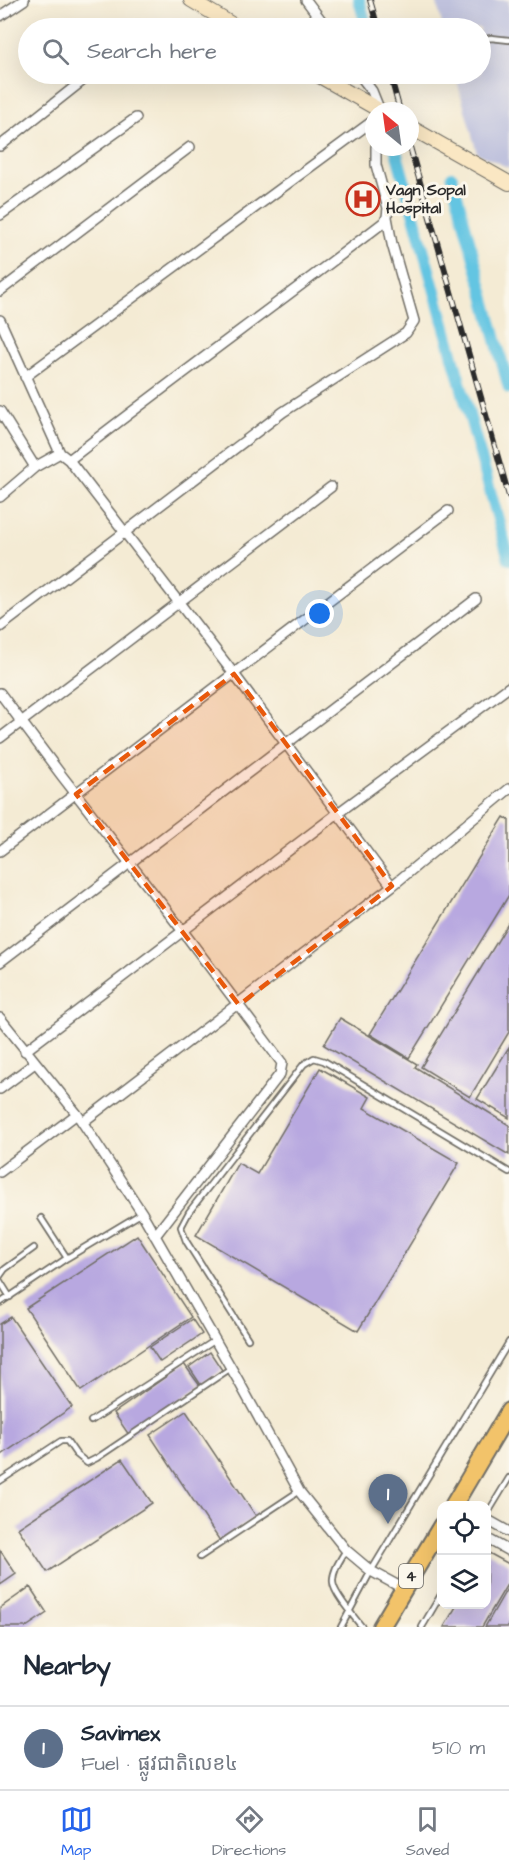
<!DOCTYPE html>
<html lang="en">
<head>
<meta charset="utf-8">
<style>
  :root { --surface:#fff; --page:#f2f2f3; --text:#1f2937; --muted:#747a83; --line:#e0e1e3; --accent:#2563eb }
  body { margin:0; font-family:"Architects Daughter","Noto Sans Khmer",sans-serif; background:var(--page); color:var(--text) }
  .controls { position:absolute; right:18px; bottom:18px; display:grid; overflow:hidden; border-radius:12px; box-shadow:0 6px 24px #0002 }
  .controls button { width:54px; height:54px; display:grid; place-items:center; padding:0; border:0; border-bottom:2px solid var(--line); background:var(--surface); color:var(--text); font:30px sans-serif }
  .compass { position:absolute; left:365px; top:102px; width:54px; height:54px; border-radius:50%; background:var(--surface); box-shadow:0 6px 24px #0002; rotate:331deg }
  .you { position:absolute; left:320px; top:614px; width:21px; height:21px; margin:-15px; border:4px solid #fff; border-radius:50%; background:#1a73e8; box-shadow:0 0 0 9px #1a73e833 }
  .badge { display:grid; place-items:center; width:39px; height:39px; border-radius:50%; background:var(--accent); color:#fff; font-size:20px; font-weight:700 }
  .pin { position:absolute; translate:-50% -50px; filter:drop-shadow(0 2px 3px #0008) }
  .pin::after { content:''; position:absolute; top:32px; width:21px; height:18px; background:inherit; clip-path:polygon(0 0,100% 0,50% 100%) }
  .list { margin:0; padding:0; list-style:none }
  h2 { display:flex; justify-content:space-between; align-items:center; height:78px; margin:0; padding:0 24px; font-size:26px }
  h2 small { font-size:20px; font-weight:400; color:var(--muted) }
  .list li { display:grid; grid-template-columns:39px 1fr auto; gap:18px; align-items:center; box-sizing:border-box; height:84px; padding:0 24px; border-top:2px solid var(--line) }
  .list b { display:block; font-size:22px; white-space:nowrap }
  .list p { margin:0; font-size:20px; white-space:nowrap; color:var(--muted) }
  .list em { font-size:20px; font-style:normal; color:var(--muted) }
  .icon { flex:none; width:33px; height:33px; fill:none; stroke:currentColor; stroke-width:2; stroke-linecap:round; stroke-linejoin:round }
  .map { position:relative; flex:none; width:509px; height:1627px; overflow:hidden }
  .search { position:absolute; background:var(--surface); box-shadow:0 6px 24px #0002; left:18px; right:18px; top:18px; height:66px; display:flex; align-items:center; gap:15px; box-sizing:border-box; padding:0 21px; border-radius:33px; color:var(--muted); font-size:22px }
  .sheet { height:162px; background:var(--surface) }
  nav { display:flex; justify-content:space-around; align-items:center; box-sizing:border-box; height:84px; border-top:2px solid var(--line); background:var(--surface); font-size:16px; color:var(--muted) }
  nav a { display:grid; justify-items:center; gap:3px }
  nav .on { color:var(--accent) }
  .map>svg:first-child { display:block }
  .industrial { fill:#c0c2dd }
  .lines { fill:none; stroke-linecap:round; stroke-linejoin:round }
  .canal { stroke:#64c5e2; stroke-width:12 }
  .building { fill:#b8a8e0 }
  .lane-casing { stroke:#716e66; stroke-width:8 }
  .street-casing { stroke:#716e66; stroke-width:12 }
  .secondary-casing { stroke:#716e66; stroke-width:16 }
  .highway-casing { stroke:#716e66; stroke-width:20 }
  .lane { stroke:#fff; stroke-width:4.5 }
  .street { stroke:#fff; stroke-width:9 }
  .secondary { stroke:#fae7c3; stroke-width:14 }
  .highway { stroke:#f2c36a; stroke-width:16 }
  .rail-casing { stroke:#2b2b2b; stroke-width:6 }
  .rail { stroke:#fbf7ec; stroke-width:4; stroke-dasharray:11; stroke-linecap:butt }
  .marked { fill:#e8590c; fill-opacity:0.2; stroke:#e8590c; stroke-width:4.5; stroke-dasharray:12 8; stroke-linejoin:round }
  .labels { text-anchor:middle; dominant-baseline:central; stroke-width:6; stroke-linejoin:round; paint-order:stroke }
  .shield { fill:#fbf7ec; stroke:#696865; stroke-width:1.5 }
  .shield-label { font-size:15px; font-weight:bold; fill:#2b2b2b }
  .poi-label { font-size:16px; font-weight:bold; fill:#2b2b2b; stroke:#fbf7ec; text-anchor:start }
</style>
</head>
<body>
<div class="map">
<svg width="509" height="1627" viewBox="0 0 509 1627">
  <rect width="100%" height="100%" fill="#fbf7ec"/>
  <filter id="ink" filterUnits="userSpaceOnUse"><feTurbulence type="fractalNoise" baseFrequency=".0167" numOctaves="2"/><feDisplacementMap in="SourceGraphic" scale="12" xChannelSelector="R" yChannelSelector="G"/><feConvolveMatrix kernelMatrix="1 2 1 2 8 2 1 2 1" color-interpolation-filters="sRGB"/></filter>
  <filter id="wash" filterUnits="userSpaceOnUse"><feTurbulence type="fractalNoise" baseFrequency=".008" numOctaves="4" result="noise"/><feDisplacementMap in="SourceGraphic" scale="24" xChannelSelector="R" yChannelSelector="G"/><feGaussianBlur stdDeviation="1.35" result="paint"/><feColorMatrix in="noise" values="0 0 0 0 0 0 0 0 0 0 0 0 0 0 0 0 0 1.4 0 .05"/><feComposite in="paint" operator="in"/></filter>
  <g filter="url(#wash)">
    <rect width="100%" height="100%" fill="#f4ebd4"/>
    <path class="industrial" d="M436,0H509V168L477,153L455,74H480V28H443Z"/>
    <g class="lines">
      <path class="canal" d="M359,0L367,28
        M378,74L379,79
        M395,147L509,559
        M452,177L509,388"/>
    </g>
    <g id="blocks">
      <path class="building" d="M504,817L509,820V895L409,1058L370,1034Z
        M509,922V1032L470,1097L421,1067Z
        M340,1018L417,1064L415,1067L509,1125V1155L324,1045Z
        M509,1047V1118L477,1099Z
        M320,1068L370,1097L364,1108L459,1163L358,1331L196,1235L238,1163L257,1174Z
        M137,1235L191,1317L81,1391L26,1308Z
        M11,1317L72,1407L0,1456V1324Z
        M192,1319L202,1334L160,1362L150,1347Z
        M210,1352L222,1370L201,1385L189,1367Z
        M184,1364L200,1386L129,1435L114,1413Z
        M186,1411L256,1516L220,1541L150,1435Z
        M122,1459L152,1503L47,1572L18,1528Z
        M0,1550L16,1574L0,1585Z
        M487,1552L509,1564V1581L482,1627H444L457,1605L486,1604Z
        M509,1585V1627H485Z
        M30,1587L47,1613L26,1627H0V1608Z"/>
    </g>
  </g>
  <g filter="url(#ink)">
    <use href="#blocks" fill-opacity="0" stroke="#716e66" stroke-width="1.5"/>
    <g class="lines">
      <g class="lane-casing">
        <path id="lane" d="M480,40L491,38L509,40
          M41,1218L67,1258
          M0,1276L5,1269L34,1248
          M0,1281L10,1297
          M0,1303L67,1258L142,1213
          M248,1339L186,1241L181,1227L189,1212L304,1064L314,1058L324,1061L509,1172
          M91,1421L214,1341
          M0,1481L61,1441H67L76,1454L87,1463L97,1458L231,1368
          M486,1516L509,1478
          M346,1550C341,1559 332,1571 333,1582C333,1593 355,1618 362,1627
          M200,1557L299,1491
          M341,1627L371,1571L509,1342
          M422,1627L442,1593"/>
      </g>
      <g class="street-casing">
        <path id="street" d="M306,0L327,28
          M0,16L24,0
          M359,74L372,91L380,111
          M0,146L91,74
          M0,215L136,118
          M0,291L190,147
          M0,320L60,453L69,460L234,674L392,886
          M25,377L374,120
          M0,411L35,467
          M69,460C173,379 280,302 384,222L387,217
          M0,497L35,467L60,453
          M0,627L283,412L406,333L414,321L392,244L387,217L388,208L376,165V147
          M0,693L62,776L182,930L282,1063L280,1074L155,1236
          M0,738L331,487
          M0,851L448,511
          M0,962L476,599
          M0,1018L77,1114L142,1213L238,1380L299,1491L346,1550L371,1571L404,1589
          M25,1051L338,813L509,687
          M0,1089L35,1063
          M83,1122L392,886L509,789
          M0,1172L77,1114
          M486,1519L509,1532
          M486,1538L509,1551"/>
      </g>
      <g class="secondary-casing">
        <path id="secondary" d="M191,0L238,28
          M316,74L381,111
          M410,127L509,183"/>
      </g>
      <g class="highway-casing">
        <path id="highway" d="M453,1506L509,1411
          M381,1627L442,1525"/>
      </g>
      <use href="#lane" class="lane"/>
      <use href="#street" class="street"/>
      <use href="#secondary" class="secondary"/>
      <use href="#highway" class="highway"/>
      <g class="rail-casing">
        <path id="rail" d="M370,0L378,28
          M390,74L400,111
          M410,147L509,496"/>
      </g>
      <use href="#rail" class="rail"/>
    </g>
  </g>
  <path class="marked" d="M234,674L392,886L239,1005L76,794Z"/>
  <defs>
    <g id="hospital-ring" transform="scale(1.725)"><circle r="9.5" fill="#fbf7ec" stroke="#c8321e" stroke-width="1.5"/><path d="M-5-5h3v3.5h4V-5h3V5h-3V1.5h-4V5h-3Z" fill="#c8321e"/></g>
  </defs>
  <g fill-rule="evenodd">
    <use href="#hospital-ring" x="363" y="199"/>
  </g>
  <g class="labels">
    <rect class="shield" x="399" y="1564" width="24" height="24" rx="4.5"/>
    <g class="shield-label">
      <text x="411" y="1576">4</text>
    </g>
    <g class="poi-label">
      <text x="386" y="190">Vagn Sopal<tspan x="386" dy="18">Hospital</tspan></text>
    </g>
  </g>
</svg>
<div class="controls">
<button><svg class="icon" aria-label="locate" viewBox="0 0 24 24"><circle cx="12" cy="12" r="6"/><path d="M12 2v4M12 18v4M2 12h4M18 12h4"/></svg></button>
<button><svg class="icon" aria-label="layers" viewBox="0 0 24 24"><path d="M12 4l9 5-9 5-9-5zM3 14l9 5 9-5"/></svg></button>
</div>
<svg class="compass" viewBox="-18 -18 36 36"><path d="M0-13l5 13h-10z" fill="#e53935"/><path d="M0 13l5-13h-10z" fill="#747a83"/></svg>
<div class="you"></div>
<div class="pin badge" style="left:388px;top:1524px;background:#5c6f8a">1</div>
<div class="search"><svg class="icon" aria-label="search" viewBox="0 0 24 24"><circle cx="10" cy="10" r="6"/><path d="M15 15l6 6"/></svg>Search here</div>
</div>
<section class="sheet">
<h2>Nearby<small></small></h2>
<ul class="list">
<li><span class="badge" style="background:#5c6f8a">1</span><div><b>Savimex</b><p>Fuel · ផ្លូវជាតិលេខ៤</p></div><em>510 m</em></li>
</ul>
</section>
<nav>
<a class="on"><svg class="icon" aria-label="map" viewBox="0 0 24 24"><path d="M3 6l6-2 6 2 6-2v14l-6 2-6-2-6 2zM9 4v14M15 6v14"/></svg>Map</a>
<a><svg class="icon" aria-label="directions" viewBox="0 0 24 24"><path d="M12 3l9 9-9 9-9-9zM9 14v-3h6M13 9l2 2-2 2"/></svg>Directions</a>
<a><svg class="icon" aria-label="saved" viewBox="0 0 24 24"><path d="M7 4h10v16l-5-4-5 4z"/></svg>Saved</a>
</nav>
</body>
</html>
